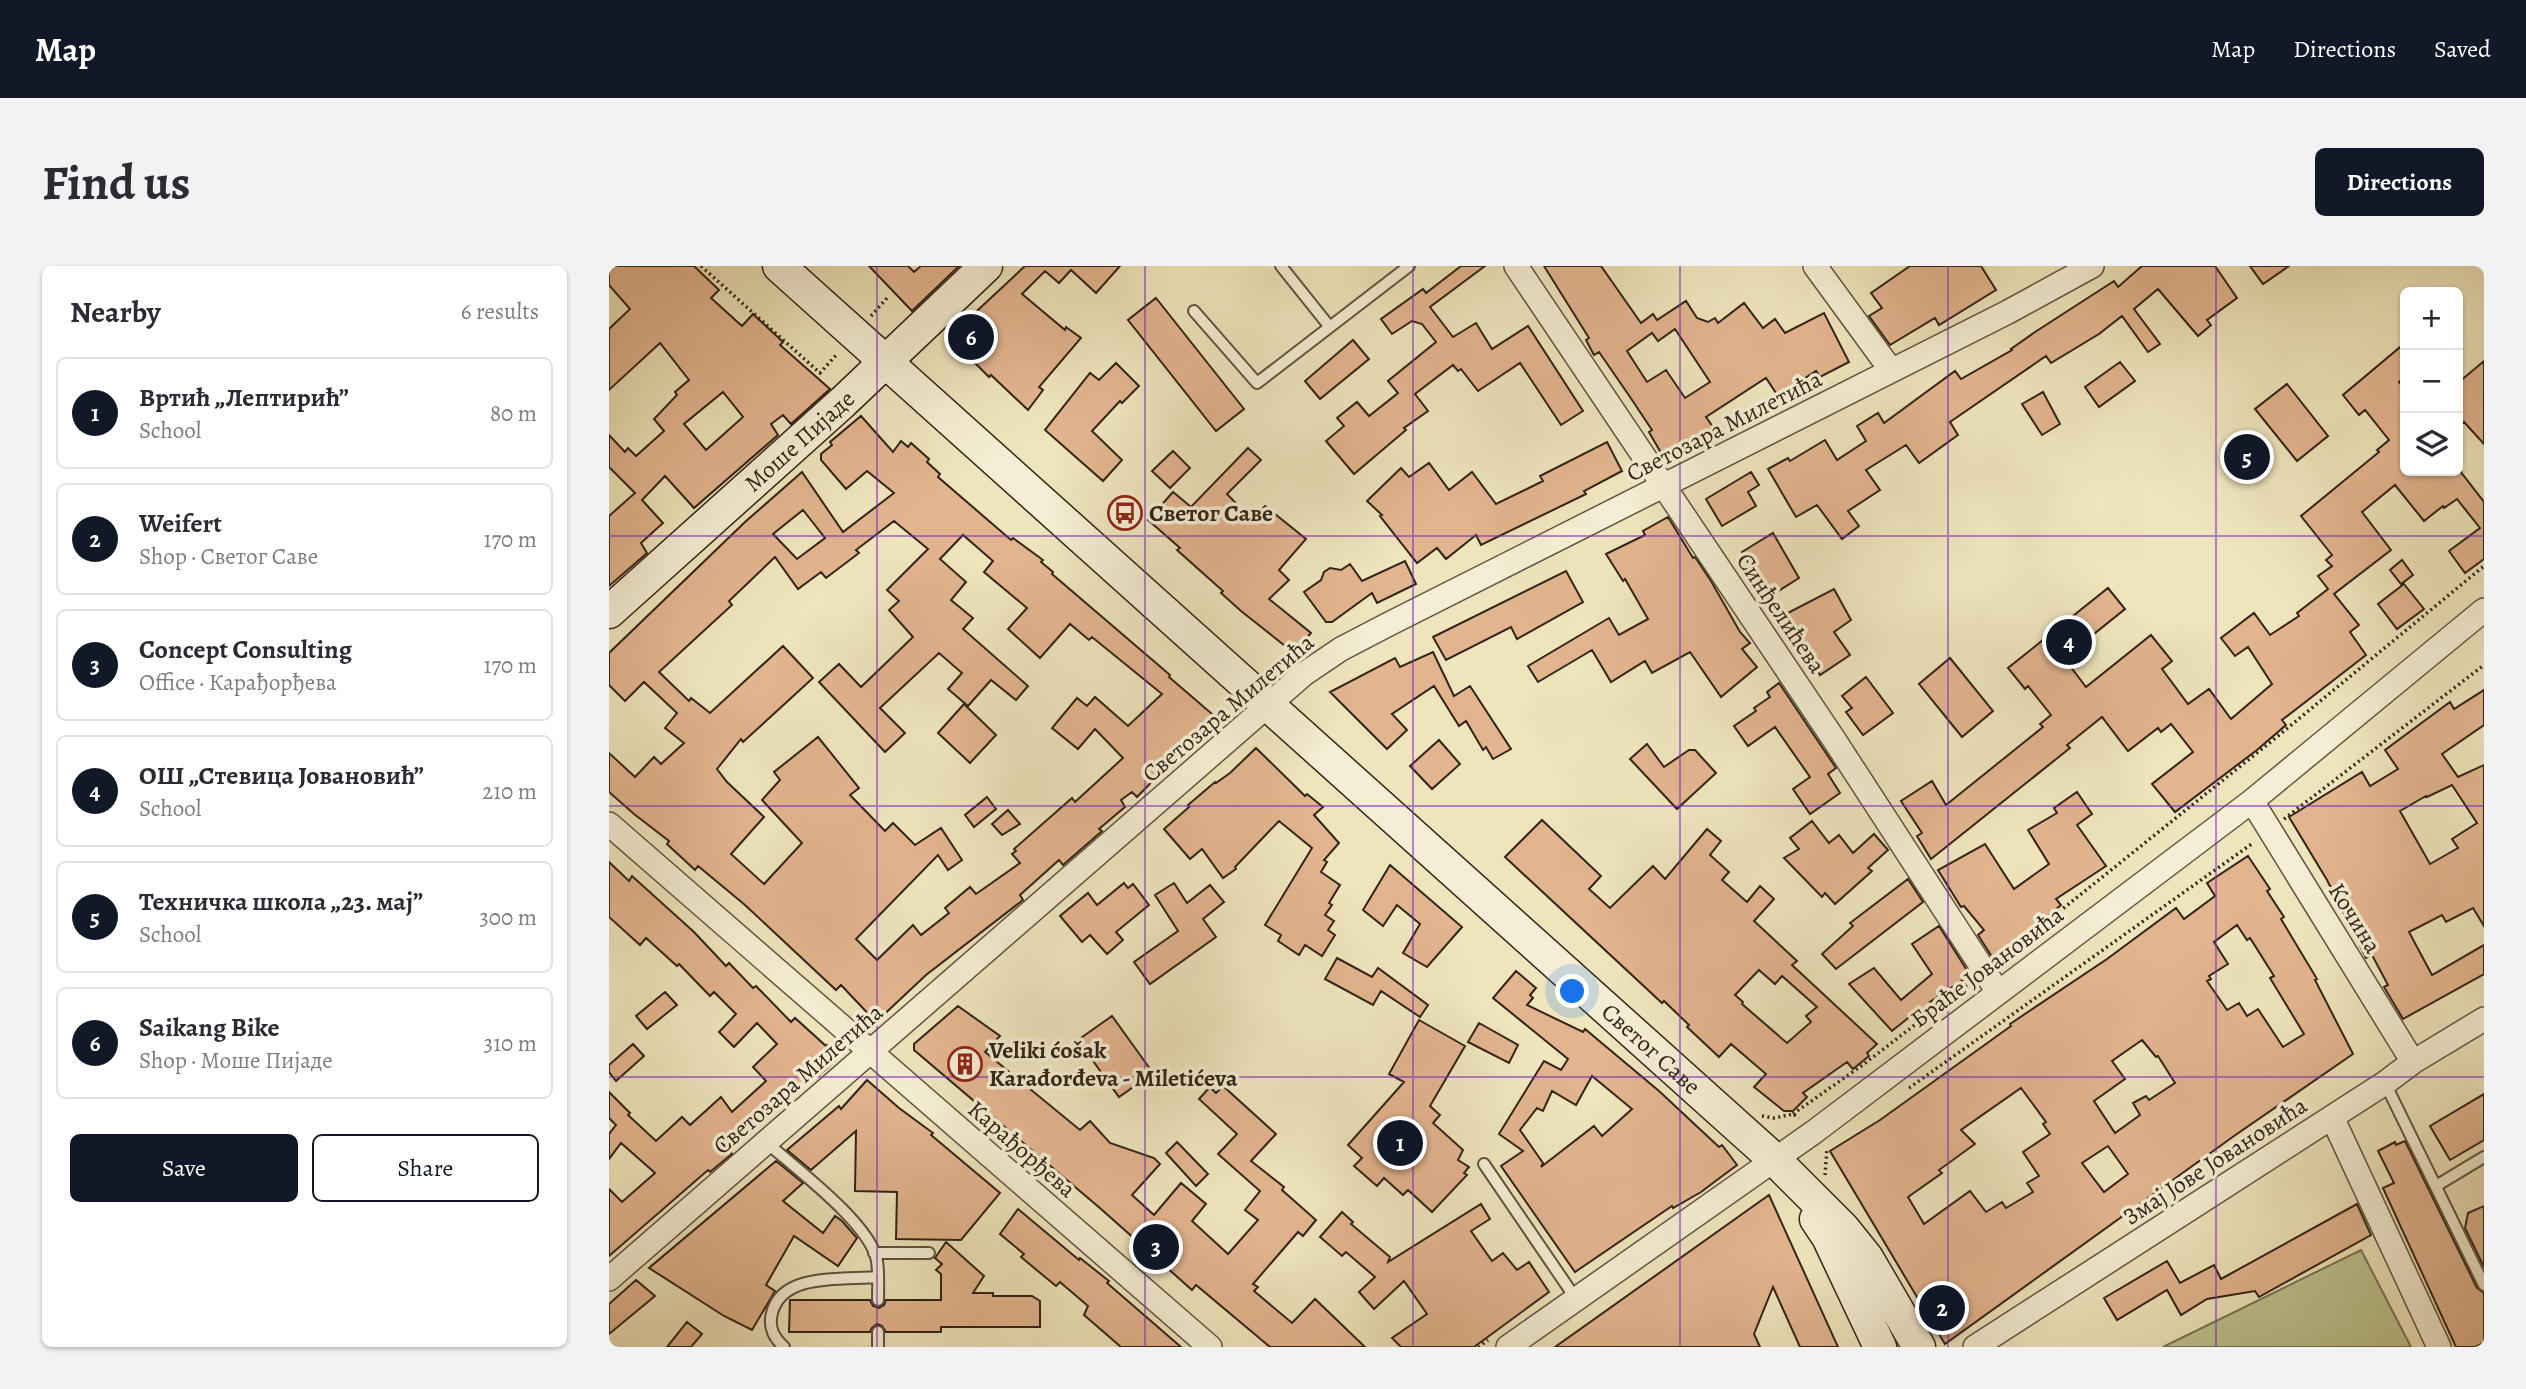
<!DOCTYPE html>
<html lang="en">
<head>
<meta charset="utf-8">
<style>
  :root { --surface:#fff; --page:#f2f2f3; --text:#2b2b33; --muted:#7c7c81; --line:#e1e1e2; --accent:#111827 }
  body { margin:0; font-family:Alegreya,serif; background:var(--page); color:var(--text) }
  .controls { position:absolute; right:21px; top:21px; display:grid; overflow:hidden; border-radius:10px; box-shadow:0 2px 5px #0004 }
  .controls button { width:63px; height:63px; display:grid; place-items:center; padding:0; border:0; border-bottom:2px solid var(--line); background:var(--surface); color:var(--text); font:35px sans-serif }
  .you { position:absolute; left:964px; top:726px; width:24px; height:24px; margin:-18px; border:5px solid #fff; border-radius:50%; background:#1a73e8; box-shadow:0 0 0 10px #1a73e833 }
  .badge { display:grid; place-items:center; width:46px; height:46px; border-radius:50%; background:var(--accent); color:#fff; font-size:23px; font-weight:700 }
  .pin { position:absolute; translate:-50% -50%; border:4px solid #fff; box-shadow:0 2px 7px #0006 }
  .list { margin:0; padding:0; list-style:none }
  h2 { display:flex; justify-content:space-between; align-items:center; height:91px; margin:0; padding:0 28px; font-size:30px }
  h2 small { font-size:23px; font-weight:400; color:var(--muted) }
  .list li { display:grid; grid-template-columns:46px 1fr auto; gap:21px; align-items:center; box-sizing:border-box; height:112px; margin:0 14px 14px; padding:0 14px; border:2px solid var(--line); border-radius:10px }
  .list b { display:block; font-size:26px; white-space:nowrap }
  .list p { margin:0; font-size:23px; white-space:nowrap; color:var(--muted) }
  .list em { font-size:23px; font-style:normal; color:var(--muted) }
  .actions { display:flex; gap:14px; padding:21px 28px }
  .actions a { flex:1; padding:16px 0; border:2px solid var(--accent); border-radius:10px; text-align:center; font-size:24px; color:var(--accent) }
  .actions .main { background:var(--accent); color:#fff }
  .icon { flex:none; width:38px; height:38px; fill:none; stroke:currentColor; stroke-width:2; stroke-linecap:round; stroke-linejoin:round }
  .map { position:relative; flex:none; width:1875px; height:1081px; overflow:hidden; border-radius:10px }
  header { display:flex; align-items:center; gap:42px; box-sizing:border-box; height:98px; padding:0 35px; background:var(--accent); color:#fff }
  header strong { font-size:33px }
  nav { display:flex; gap:38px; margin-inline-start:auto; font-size:24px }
  .intro { display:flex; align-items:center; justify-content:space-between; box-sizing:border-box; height:168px; padding:0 42px }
  h1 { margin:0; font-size:49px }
  .button { padding:18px 32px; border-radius:10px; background:var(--accent); color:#fff; font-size:24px; font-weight:700 }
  main { display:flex; gap:42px; padding:0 42px }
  aside { flex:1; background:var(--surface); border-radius:10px; box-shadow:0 2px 5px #0004 }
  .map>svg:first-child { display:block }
  .green { fill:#bdc38e; stroke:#787353; stroke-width:2 }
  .building { fill:#e3b58f; stroke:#322318; stroke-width:2; fill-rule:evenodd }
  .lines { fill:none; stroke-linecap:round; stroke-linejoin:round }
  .lane-casing { stroke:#615441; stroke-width:14 }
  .street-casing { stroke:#615441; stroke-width:26 }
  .secondary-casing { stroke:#322318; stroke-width:35 }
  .path { stroke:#322318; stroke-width:3.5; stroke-dasharray:2 3.5; stroke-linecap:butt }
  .lane { stroke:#f5eed4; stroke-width:10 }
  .street { stroke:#f5eed4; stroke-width:23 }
  .secondary { stroke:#f5eed4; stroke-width:32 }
  .grid { fill:none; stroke:#7b2cbf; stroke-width:2; stroke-opacity:0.55 }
  .labels { text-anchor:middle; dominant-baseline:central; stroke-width:7; stroke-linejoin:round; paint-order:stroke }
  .street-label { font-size:24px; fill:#322318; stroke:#f5eed4 }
  .poi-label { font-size:24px; font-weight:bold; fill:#322318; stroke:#f5eed4; text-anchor:start }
</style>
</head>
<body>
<header>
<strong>Map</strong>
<nav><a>Map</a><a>Directions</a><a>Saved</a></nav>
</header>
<div class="intro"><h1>Find us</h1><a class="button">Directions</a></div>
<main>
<aside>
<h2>Nearby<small>6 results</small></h2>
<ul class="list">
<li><span class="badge">1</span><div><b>Вртић „Лептирић”</b><p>School</p></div><em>80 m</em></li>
<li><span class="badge">2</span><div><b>Weifert</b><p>Shop · Светог Саве</p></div><em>170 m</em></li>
<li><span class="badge">3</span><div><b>Concept Consulting</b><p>Office · Карађорђева</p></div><em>170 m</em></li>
<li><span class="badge">4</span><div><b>ОШ „Стевица Јовановић”</b><p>School</p></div><em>210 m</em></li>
<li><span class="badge">5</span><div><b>Техничка школа „23. мај”</b><p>School</p></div><em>300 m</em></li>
<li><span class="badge">6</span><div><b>Saikang Bike</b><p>Shop · Моше Пијаде</p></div><em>310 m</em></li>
</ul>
<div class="actions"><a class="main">Save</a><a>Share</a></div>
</aside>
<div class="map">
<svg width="1875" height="1081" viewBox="0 0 1875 1081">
  <rect width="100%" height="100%" fill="#efe5bd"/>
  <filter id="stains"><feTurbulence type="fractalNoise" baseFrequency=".00286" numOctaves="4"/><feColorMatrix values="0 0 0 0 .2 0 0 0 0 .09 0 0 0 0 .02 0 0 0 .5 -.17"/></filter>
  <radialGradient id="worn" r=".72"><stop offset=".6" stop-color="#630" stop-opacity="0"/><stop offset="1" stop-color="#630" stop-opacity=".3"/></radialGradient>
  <path class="green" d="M1752,984L1802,1081H1554Z"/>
  <path class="building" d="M0,0H85L110,24L102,32L133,60L144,48L174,76L171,79L221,123L182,158L174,149L162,158L169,169L85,242L56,210L33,234L54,257L32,277L38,287L0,320V250L26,227L0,201V169L16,186L19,182L27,190L55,165L45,153L68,129L66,126L80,114L51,77L0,124V63L21,43L0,19ZM114,126L134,151L97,184L75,158Z
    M260,0H299L305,6L312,0H350L303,45Z
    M416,0H511L487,27L462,4L450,17L436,5L413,28L456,64L457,61L472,72L430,121L434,124L419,144L382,109L380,111L340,71Z
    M852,0H876L821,41L844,71L867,57L883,83L919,60L974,145L952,159L911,97L869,125L852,103L849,105L844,99L806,128L819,145L795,162L797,164L745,208L717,175L735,160L728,152L748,136L760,150L789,127L779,115L827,76L813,58L803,55L783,68L772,53L814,23L817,27Z
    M935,0H992L1032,57L1044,48L1048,54L1077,35L1088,52L1099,56L1106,52L1109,57L1135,37L1154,62L1166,53L1176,67L1215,47L1240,96L1211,111L1207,105L1169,130L1157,112L1097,151L1104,161L1055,192L1040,166L1043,164L1019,128L990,86L985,89L977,74L980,72ZM1066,63L1101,116L1076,132L1057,104L1038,116L1018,85L1043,67L1049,75Z
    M1301,0H1372L1387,24L1330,59L1326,52L1281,79L1260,50L1273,42L1262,27Z
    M1533,0H1606L1628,32L1598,54L1602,59L1589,70L1549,23L1525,43L1551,78L1539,86L1513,50L1490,68L1442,97L1437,90L1341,156L1349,169L1310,197L1297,179L1257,204L1271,224L1239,245L1250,260L1233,273L1208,239L1187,251L1159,203L1179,192L1181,195L1216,174L1228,194L1257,175L1248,160L1269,147L1275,157L1346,105L1352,113L1403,84L1402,83L1426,66L1505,15L1509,21Z
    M1641,0H1680L1654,18Z
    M547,32L635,143L607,165L519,54Z
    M744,74L760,93L711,133L696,115Z
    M1796,77V111L1790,116L1796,123V205H1851L1875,236V293L1856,307L1840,285L1871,262L1848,233L1835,242L1834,240L1815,255L1786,219L1753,246L1782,284L1725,328L1750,359L1741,366L1757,389L1673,454L1677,459L1648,484L1566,546L1543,518L1584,486L1562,458L1552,466L1549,462L1519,485L1493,451L1458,479L1461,482L1322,593L1308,570L1313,567L1292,535L1323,515L1337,539L1434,461L1431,458L1442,449L1419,420L1416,423L1399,402L1499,322L1516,343L1455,392L1477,421L1542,369L1563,395L1553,403L1579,438L1600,423L1622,453L1663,418L1639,381L1626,390L1612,372L1645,347L1661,369L1690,350L1688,347L1719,323L1709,310L1723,300L1717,294L1723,289L1692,250L1770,186L1768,184L1780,174L1756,144L1750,149L1734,129Z
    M1875,95V178L1855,156L1849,162V117Z
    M1511,96L1526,115L1490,141L1476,121Z
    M507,97L530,120L513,137L511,135L483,165L513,194L494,215L436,164L481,107L490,114Z
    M1678,118L1719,170L1688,195L1646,143Z
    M1434,126L1451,158L1433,169L1413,138Z
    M252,150L284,186L292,175L299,181L302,177L320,193L318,196L331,208L329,211L402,274L404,272L434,294L432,296L444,306L443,308L561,409L560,411L610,454L564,500L561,497L528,531L523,526L512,534L516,541L490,563L493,565L454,599L450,594L411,629L414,634L317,709L267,756L232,719L227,724L136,639L89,600L86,604L58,578L60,575L25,548L0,526V487L26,511L45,491L52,498L75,477L56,462L68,447L35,416L16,435L0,419V387L136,256L193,206L234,266L285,227L258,205L237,223L212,194V188L223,179L221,176ZM194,244L216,272L188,293L164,268ZM285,255L319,283L278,324L290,335L280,344L304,371L252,421L230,398L210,416L276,486L296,467L271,442L330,387L353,407L339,423L359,440L382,414L407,434L419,420L354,363L364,352L342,334L357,316L331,293L354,269L384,295L375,306L418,342L399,363L431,392L461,358L480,374L483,371L553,428L519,460L486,431L478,440L468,432L443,462L469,483L486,463L514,492L466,536L463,532L405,583L407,585L403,588L411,597L367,628L361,621L336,642L340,647L312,669L304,659L268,694L247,673L329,589L339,604L353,594L332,562L306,579L284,557L276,565L241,529L250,522L209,471L165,506L171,514L153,534L193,577L155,618L122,588L155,551L118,516L108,503L132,473L134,476L204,412L174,380L101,447L82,432L80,435L50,406L123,339L120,335L166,291L189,323L212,306L217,312L250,287L247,284Z
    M998,176L1013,205L975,225L977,228L872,279L867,269L837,293L828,282L808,297L771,250L773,249L758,235L792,202L800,211L820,197L840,224L863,206L887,238L934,215L931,210Z
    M639,182L652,194L618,228L643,254L656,240L697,273L670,304L680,314L660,333L702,367L685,387L632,345L612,327L614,325L568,284L571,282L539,254L564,226L582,241Z
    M564,185L581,202L561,222L543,205Z
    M1142,206L1150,219L1139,226L1147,240L1113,260L1097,233Z
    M1059,251L1084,292L1086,291L1102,315L1131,366L1141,377L1133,383L1148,401L1112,431L1081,386L1043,407L1036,395L1002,416L983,384L929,416L919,400L1000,352L1010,369L1039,353L1016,313L1014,315L997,288L1036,269L1034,265Z
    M1164,267L1190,312L1160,331L1133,286Z
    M1793,294L1804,309L1792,318L1781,304Z
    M796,295L807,318L768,337L763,327L723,356H717L695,326L712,314L715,306L721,302L732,304L741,298L753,315Z
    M957,305L974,336L908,373L902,361L837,394L824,371Z
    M1795,318L1815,343L1788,363L1769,338Z
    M1225,323L1242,354L1225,366L1241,389L1211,409L1173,350Z
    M824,386L845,430L861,420L902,483L884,493L877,481L874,484L857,455L850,460L825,420L783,448L798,464L778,483L721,426L786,392L791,401Z
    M1341,392L1384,445L1353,471L1310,418Z
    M1257,411L1284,447L1254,469L1237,446L1243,442L1233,430Z
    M1170,417L1227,502L1219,508L1231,527L1201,548L1184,523L1201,511L1166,461L1139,480L1125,460L1147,445L1145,442L1161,431L1158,426Z
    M1875,424V459L1833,488L1849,511L1875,499V660L1864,642L1837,656L1833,649L1800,666L1823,709L1875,679V708L1794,753L1775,721L1779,719L1763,689L1757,692L1718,614L1680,551L1753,506L1761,520L1789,503L1776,484L1841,436L1845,443ZM1843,519L1868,557L1843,573L1849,582L1821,598L1791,545L1817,530L1818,531Z
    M355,438L387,469L361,497L329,467Z
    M830,474L851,498L823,523L801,500Z
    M1038,478L1055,501L1080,484H1086L1107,507L1068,543L1021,493Z
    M647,482L696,530L698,528L714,541L705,549L730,577L715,594L718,596L712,606L731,619L720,637L723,639L716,649L725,655L719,664L726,669L713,690L696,679L690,689L669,675L672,669L656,659L703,582L670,555L626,601L627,603L614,612L593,583L581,593L555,563L580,541L579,539L606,516L607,517L621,507Z
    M1468,526L1483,548L1468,559L1497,600L1447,633L1452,639L1385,694L1369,669L1375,664L1355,640L1352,641L1329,604L1376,578L1405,623L1440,598L1419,564L1448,547L1445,542Z
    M378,531L387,543L365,561L356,549Z
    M399,544L411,558L393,569L383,558Z
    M933,554L992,610L980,623L1001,642L1044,600L1056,613L1098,563L1112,575L1101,589L1120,606L1113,614L1138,636L1151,620L1165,633L1145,655L1188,695L1183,699L1268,778L1258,787L1260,790L1244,803L1238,796L1194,827L1198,831L1184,845H1175L1145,821L1157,808L1122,778L1110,791L1078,761L1080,759L1055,735L1053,737L896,591ZM1150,704L1166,718L1173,710L1208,741L1197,750L1202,756L1178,777L1133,738L1134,736L1126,729Z
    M1203,555L1220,577L1230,569L1244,587L1265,568L1279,584L1259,602L1263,605L1226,638L1216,627L1213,631L1175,592L1190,583L1181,572Z
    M1639,590L1661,623L1658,625L1675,651L1672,653L1708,713L1706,714L1744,788L1625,870L1336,1078L1221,885L1271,854L1402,760L1401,758L1498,693L1567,642L1575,653L1606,630L1598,617ZM1628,659L1638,674L1641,672L1665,710L1661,712L1695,768L1674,781L1649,743L1638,750L1630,737L1618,744L1598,715L1602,713L1600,710L1619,698L1605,676ZM1533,774L1547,791L1549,790L1566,817L1540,834L1537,830L1524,837L1531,849L1506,867L1485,835L1516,813L1503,795ZM1412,822L1437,856L1434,858L1441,868L1414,886L1430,910L1418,917L1424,926L1397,942L1393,936L1377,946L1361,925L1315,958L1299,931L1333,907L1330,904L1366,878L1352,864ZM1499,880L1519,908L1495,926L1473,897Z
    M0,596L20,615L23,610L85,666L117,700L120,697L144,722L147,720L182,756L186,752L217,780L218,779L230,791L209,810L206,807L143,865L136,858L112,876L123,888L101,906L99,904L0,990V923L13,936L46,907L12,877L0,893V868L7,859L0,852V826L21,847L19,849L47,875L73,851L81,859L112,831L123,846L157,815L144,801L168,778L148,757L125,781L110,766L127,748L105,726L101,730L70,698L68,700L37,672L31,679L0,651Z
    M781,599L853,661L818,701L794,687L811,658L788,639L774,660L754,644Z
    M1299,613L1314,636L1227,703L1213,688L1244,660L1241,657Z
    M515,617L519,622L524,618L540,639L507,666L514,674L498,688L481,669L473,676L451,650L479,627L488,639Z
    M565,617L578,637L601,619L615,636L594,653L607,671L541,718L525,696L569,665L546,629Z
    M1330,660L1361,709L1321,736L1326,742L1314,752L1308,745L1283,765L1240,718L1265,702L1292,734L1323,708L1303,678Z
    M728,692L763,711L769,702L819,739L811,751L772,725L764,739L716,713Z
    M907,705L927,722L921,729L924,732L918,739L974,766L976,763L1050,825L1110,881L1113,879L1128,899L1092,926L1064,942L1063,940L966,1006L892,900L914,885L890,868L935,795L952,804L959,793L884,732ZM983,810L1023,843L993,870L985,860L932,901L934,897L911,864L928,842L934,845L943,825L967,839Z
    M56,726L68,739L38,763L27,750Z
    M349,740L391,770L376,786L471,864L481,855L501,877L545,892L551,898L523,929L545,949L572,917L597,938L583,955L619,988L649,954L636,944L651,925L609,888L628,868L590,833L601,821L607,827L614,820L667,868L642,895L675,921L673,924L707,954L694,970L689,966L644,1018L649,1021L645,1025L683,1057L706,1033L756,1081H661L587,1019L583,1024L492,943L305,784V778Z
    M503,750L544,807L510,831L469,774Z
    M810,754L856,780L821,840L831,849L824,857L854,884L849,894L860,901L855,907L858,909L823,946L799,924L794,929L775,912L768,920L745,900L753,892L739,879L795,816L780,808Z
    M870,757L909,779L900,797L859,776Z
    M24,778L35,790L7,815L0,806V799Z
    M258,814L290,842L324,867L322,869L391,927L352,974L287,973L288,926L246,925L247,865L202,904L178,884L230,840L232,843Z
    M1875,828V874L1841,894L1821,860Z
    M1796,875L1868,1022L1875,1027V1077L1866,1081H1847L1774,922L1785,917L1769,885L1786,876L1787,879Z
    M568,876L599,908L587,920L557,887Z
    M167,895L194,917L174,935L214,967L226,950L233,955L248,972L229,1000L185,970L157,1019L166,1025L143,1064L115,1050L40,1002Z
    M1160,929L1229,1081H1191L1164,1021L1145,1068L1151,1081H946Z
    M872,938L881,953L862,965L883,995L894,987L908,1004L920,996L940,1026L865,1081H792L783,1072L818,1048L795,1015L765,1043L750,1026L766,1011L737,986L733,990L711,971L733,946L744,956L742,958L781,991L779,996Z
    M1748,938L1762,969L1650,1031L1646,1025L1598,1033L1572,1049L1558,1024L1508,1054L1495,1032L1558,995L1571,1017L1605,999L1612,1013Z
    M1875,940V1001L1856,962L1859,947Z
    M409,943L470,994L471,992L500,1015L498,1017L572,1081H512L475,1049L479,1040L451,1016L447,1020L436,1011L412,991L415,988L391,968Z
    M337,976L375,1010L364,1027H384V1030H423L431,1035V1061H332V1066H277L273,1060L268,1058L263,1062L261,1066H180L181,1034H261L264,1040L270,1042L275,1039L277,1034H332V1008L327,1004L333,998L326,992Z
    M27,1014L46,1030L0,1068V1038Z
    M78,1056L93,1068L82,1081H58Z"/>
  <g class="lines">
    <g class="lane-casing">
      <path id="lane" d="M672,0L720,60
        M585,45L648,117L800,0
        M1776,817L1875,1019
        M157,876C186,902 262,958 268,995C270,1008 269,1021 269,1034
        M875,898L967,1033
        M1827,920L1875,891
        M265,987H320
        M269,1066V1081
        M175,1081C165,1072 159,1062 163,1047C173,1006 235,1014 269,1011"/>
    </g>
    <g class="street-casing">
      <path id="street" d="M907,0L1224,472L1389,726
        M1206,0L1282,104
        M1643,535L1804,796
        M0,558L601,1081
        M1723,851L1830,1081
        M0,1013L695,408L732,383L778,359L1399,46L1483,0
        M899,1081L1205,866L1643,535L1875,344
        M1366,1081L1776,817L1804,796L1875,753"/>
    </g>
    <g class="secondary-casing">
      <g id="secondary">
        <path id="s1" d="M170,0L1166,894L1234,962L1258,992L1310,1081"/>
        <path id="s2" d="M0,346L234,136L377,0"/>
        <path d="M1207,953L1219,971L1271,1081"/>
      </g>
    </g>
    <path class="path" d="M92,0L211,107L229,87
      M262,50L278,32
      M1675,553L1875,399
      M1390,694L1669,470L1875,300
      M1300,822L1644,577
      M1184,848L1255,798L1359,718
      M1153,850L1165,852L1184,848L1190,852
      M1216,909L1218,882
      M869,1081L879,1074"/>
    <use href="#lane" class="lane"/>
    <use href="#street" class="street"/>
    <use href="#secondary" class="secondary"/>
  </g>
  <path class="grid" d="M268,0V1081M536,0V1081M804,0V1081M1071,0V1081M1339,0V1081M1607,0V1081M0,270H1875M0,540H1875M0,811H1875"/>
  <defs>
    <g id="bus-ring" transform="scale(1.75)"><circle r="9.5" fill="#f5eed4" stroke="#8f2418" stroke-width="1.5"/><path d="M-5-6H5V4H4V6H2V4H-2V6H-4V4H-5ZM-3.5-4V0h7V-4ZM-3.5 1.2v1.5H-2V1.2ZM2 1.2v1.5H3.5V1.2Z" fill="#8f2418"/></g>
    <g id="building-ring" transform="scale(1.75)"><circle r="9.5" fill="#f5eed4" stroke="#8f2418" stroke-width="1.5"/><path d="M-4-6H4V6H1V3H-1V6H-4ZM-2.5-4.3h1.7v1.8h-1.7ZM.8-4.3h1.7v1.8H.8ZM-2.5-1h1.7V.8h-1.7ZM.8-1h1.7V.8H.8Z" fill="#8f2418"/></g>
  </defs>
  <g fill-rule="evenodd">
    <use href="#bus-ring" x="516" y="247"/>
    <use href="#building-ring" x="356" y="798"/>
  </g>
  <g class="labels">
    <g class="street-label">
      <text transform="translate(1115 160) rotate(-27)">Светозара Милетића</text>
      <text stroke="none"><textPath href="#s2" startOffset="256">Моше Пијаде</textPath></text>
      <text transform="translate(1172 347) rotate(56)">Синђелићева</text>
      <text transform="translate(619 442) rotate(-40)">Светозара Милетића</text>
      <text transform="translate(1746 652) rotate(58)">Кочина</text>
      <text transform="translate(1378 701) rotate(-37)">Браће Јовановића</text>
      <text stroke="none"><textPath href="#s1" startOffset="1172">Светог Саве</textPath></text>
      <text transform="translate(189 813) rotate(-41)">Светозара Милетића</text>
      <text transform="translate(413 883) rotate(41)">Карађорђева</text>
      <text transform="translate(1606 895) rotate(-33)">Змај Јове Јовановића</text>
    </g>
    <g class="poi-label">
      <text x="540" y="247">Светог Саве</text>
      <text x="380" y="784">Veliki ćošak<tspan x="380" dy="28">Karađorđeva - Miletićeva</tspan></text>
    </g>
  </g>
  <rect width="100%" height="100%" filter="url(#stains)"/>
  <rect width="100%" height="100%" fill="url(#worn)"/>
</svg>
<div class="controls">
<button>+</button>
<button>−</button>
<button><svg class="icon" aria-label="layers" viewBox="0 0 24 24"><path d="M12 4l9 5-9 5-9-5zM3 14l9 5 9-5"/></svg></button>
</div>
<div class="you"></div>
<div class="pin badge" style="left:791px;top:877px">1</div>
<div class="pin badge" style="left:1333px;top:1042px">2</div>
<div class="pin badge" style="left:547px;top:981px">3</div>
<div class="pin badge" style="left:1460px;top:376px">4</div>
<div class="pin badge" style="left:1638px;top:191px">5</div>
<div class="pin badge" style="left:362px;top:71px">6</div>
</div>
</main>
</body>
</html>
